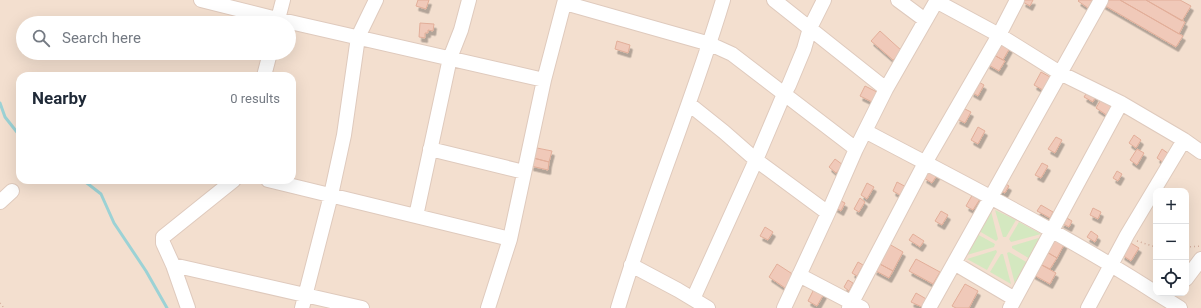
<!DOCTYPE html>
<html lang="en">
<head>
<meta charset="utf-8">
<style>
  :root { --surface:#fff; --page:#f2f2f3; --text:#1f2937; --muted:#747a83; --line:#e0e1e3 }
  body { margin:0; font-family:Roboto,sans-serif; background:var(--page); color:var(--text) }
  .controls { position:absolute; right:12px; bottom:12px; display:grid; overflow:hidden; border-radius:8px; box-shadow:0 4px 16px #0002 }
  .controls button { width:36px; height:36px; display:grid; place-items:center; padding:0; border:0; border-bottom:1px solid var(--line); background:var(--surface); color:var(--text); font:20px sans-serif }
  .list { margin:0; padding:0; list-style:none }
  h2 { display:flex; justify-content:space-between; align-items:center; height:52px; margin:0; padding:0 16px; font-size:17px }
  h2 small { font-size:13px; font-weight:400; color:var(--muted) }
  .icon { flex:none; width:22px; height:22px; fill:none; stroke:currentColor; stroke-width:2; stroke-linecap:round; stroke-linejoin:round }
  .map { position:relative; flex:none; width:1201px; height:308px; overflow:hidden }
  .search { position:absolute; background:var(--surface); box-shadow:0 4px 16px #0002; left:16px; top:16px; width:280px; height:44px; display:flex; align-items:center; gap:10px; box-sizing:border-box; padding:0 14px; border-radius:22px; color:var(--muted); font-size:15px }
  .panel { position:absolute; background:var(--surface); box-shadow:0 4px 16px #0002; left:16px; top:72px; width:280px; height:112px; border-radius:12px }
  .map>svg:first-child { display:block }
  .residential { fill:#f3dfcf; fill-rule:evenodd }
  .green { fill:#d4e8c0 }
  .lines { fill:none; stroke-linecap:round; stroke-linejoin:round }
  .stream { stroke:#9cd2d5; stroke-width:3 }
  .building { fill:#f0c9b9; stroke:#e2ae99; filter:url(#shadow) }
  .minor-casing { stroke:#dfcabd; stroke-width:16 }
  .path { stroke:#d4ad9c; stroke-width:1.5; stroke-dasharray:1 3; stroke-linecap:butt }
  .minor { stroke:#fff; stroke-width:14 }
</style>
</head>
<body>
<div class="map">
<svg width="1201" height="308" viewBox="0 0 1201 308">
  <defs>
    <filter id="shadow"><feDropShadow dx="2.5" dy="4.5" stdDeviation="0" flood-color="#0004"/></filter>
  </defs>
  <rect width="100%" height="100%" fill="#fbeee0"/>
  <path class="residential" d="M0,0H1201V308H0ZM23,23H289V53H23ZM20,76H292V180H20ZM1156,191H1186V293H1156Z"/>
  <path class="green" d="M995,210L1016,220L1006,237H1003Z
    M991,211L998,239L996,241L979,231Z
    M1019,222L1041,234L1011,242L1009,239Z
    M977,234L995,244L994,247L967,255Z
    M1042,237L1030,259L1012,248V246Z
    M996,250L997,252L987,270L967,259Z
    M1009,252L1028,263L1015,284L1007,253Z
    M1001,254H1003L1011,284L990,272Z"/>
  <g class="lines">
    <path class="stream" d="M0,103L5,117L20,136
      M83,180L101,194L114,223L146,271L167,308"/>
  </g>
  <path class="building" d="M418,0H429L426,9L416,6Z
    M1024,0H1033L1030,6L1023,2Z
    M1079,0H1093L1088,8L1078,1Z
    M1104,0H1120L1183,36L1176,47L1102,4Z
    M1120,0H1146L1185,22L1179,34Z
    M1146,0H1180L1191,6L1182,21Z
    M420,23L434,24L433,31L428,30V33H425V38L419,37Z
    M880,31L902,51L893,60L871,41Z
    M1000,40L1011,46L1003,60L992,54Z
    M617,41L630,45L628,53L615,49Z
    M992,54L1005,61L999,71L987,64Z
    M1041,72L1050,77L1043,90L1034,85Z
    M977,81L984,85L978,96L971,92Z
    M865,86L877,92L872,102L860,96Z
    M1089,89L1097,93L1093,102L1084,97Z
    M1103,96L1116,103L1108,116L1096,108Z
    M963,108L971,112L965,123L957,119Z
    M978,127L985,131L978,144L971,140Z
    M1134,135L1141,140L1136,148L1129,143Z
    M1056,137L1062,140L1055,153L1048,149Z
    M532,147L552,151L549,162L530,157Z
    M1137,149L1144,153L1137,165L1130,160Z
    M1162,149L1169,154L1164,163L1157,158Z
    M533,158L549,162L548,170L531,166Z
    M835,159L843,165L836,173L829,167Z
    M1042,163L1048,166L1041,178L1035,175Z
    M930,167L939,172L932,183L924,178Z
    M1117,171L1122,174L1118,181L1113,178Z
    M1001,181L1009,186L1005,193L997,189Z
    M897,182L908,188L903,197L893,191Z
    M867,183L874,187L867,199L861,195Z
    M974,192L982,196L973,210L966,206Z
    M860,198L865,202L859,212L854,209Z
    M839,200L845,203L841,211L834,207Z
    M1041,205L1053,212L1050,218L1037,211Z
    M1093,208L1101,212L1098,219L1090,215Z
    M941,211L948,215L942,225L935,221Z
    M1065,217L1072,221L1069,227L1061,223Z
    M765,227L773,232L768,240L760,236Z
    M1091,231L1098,236L1095,242L1087,237Z
    M913,234L924,241L920,247L909,240Z
    M1054,234L1066,241L1057,258L1045,251Z
    M1129,242L1139,248L1131,261L1122,255Z
    M889,244L903,252L893,271L878,263Z
    M1045,251L1057,258L1050,269L1038,263Z
    M916,259L940,272L933,284L909,271Z
    M858,262L863,265L857,276L852,273Z
    M878,263L893,271L889,278L874,270Z
    M1038,263L1056,273L1050,284L1032,274Z
    M777,264L794,275L785,288L769,277Z
    M848,280L853,283L849,291L844,287Z
    M965,284L978,291L969,308H956L952,306Z
    M815,287L825,292L817,306L808,301Z
    M916,293L928,300L924,308L911,302Z"/>
  <g class="lines">
    <g class="minor-casing">
      <path id="minor" d="M201,0L277,19L544,80
        M774,0L886,89
        M898,0L925,20
        M936,1L999,35L1060,73L1121,103L1184,140L1201,152
        M565,3L710,44L732,54L856,149
        M277,23L283,0
        M264,76L270,53
        M689,104L724,132L756,160L828,213
        M865,131C963,183 1063,233 1156,293
        M430,149L524,172
        M268,180L510,239
        M0,202L12,191
        M416,216L450,58L461,30L469,0
        M954,263L1015,299
        M173,265L362,308
        M631,265L678,290L708,308
        M799,275L862,308
        M1186,279L1201,259
        M1156,293L1180,308
        M693,299L756,160L784,94L789,85L804,49L810,28L824,0
        M188,308L173,265L163,243V237L234,180
        M302,308L331,195L344,135L358,37L376,0
        M488,308L510,239L544,80L565,0
        M618,308C649,204 692,104 723,0
        M784,308L828,213L856,149L886,89L937,0
        M849,308L925,163L999,35L1017,0
        M929,308L1101,0
        M1010,308L1121,103
        M1088,308L1127,235L1184,140"/>
    </g>
    <path class="path" d="M1137,241L1146,244L1156,247
      M1186,247L1201,246
      M0,303L4,308"/>
    <use href="#minor" class="minor"/>
  </g>
</svg>
<div class="controls">
<button>+</button>
<button>−</button>
<button><svg class="icon" aria-label="locate" viewBox="0 0 24 24"><circle cx="12" cy="12" r="6"/><path d="M12 2v4M12 18v4M2 12h4M18 12h4"/></svg></button>
</div>
<div class="search"><svg class="icon" aria-label="search" viewBox="0 0 24 24"><circle cx="10" cy="10" r="6"/><path d="M15 15l6 6"/></svg>Search here</div>
<section class="panel">
<h2>Nearby<small>0 results</small></h2>
<ul class="list">
</ul>
</section>
</div>
</body>
</html>
